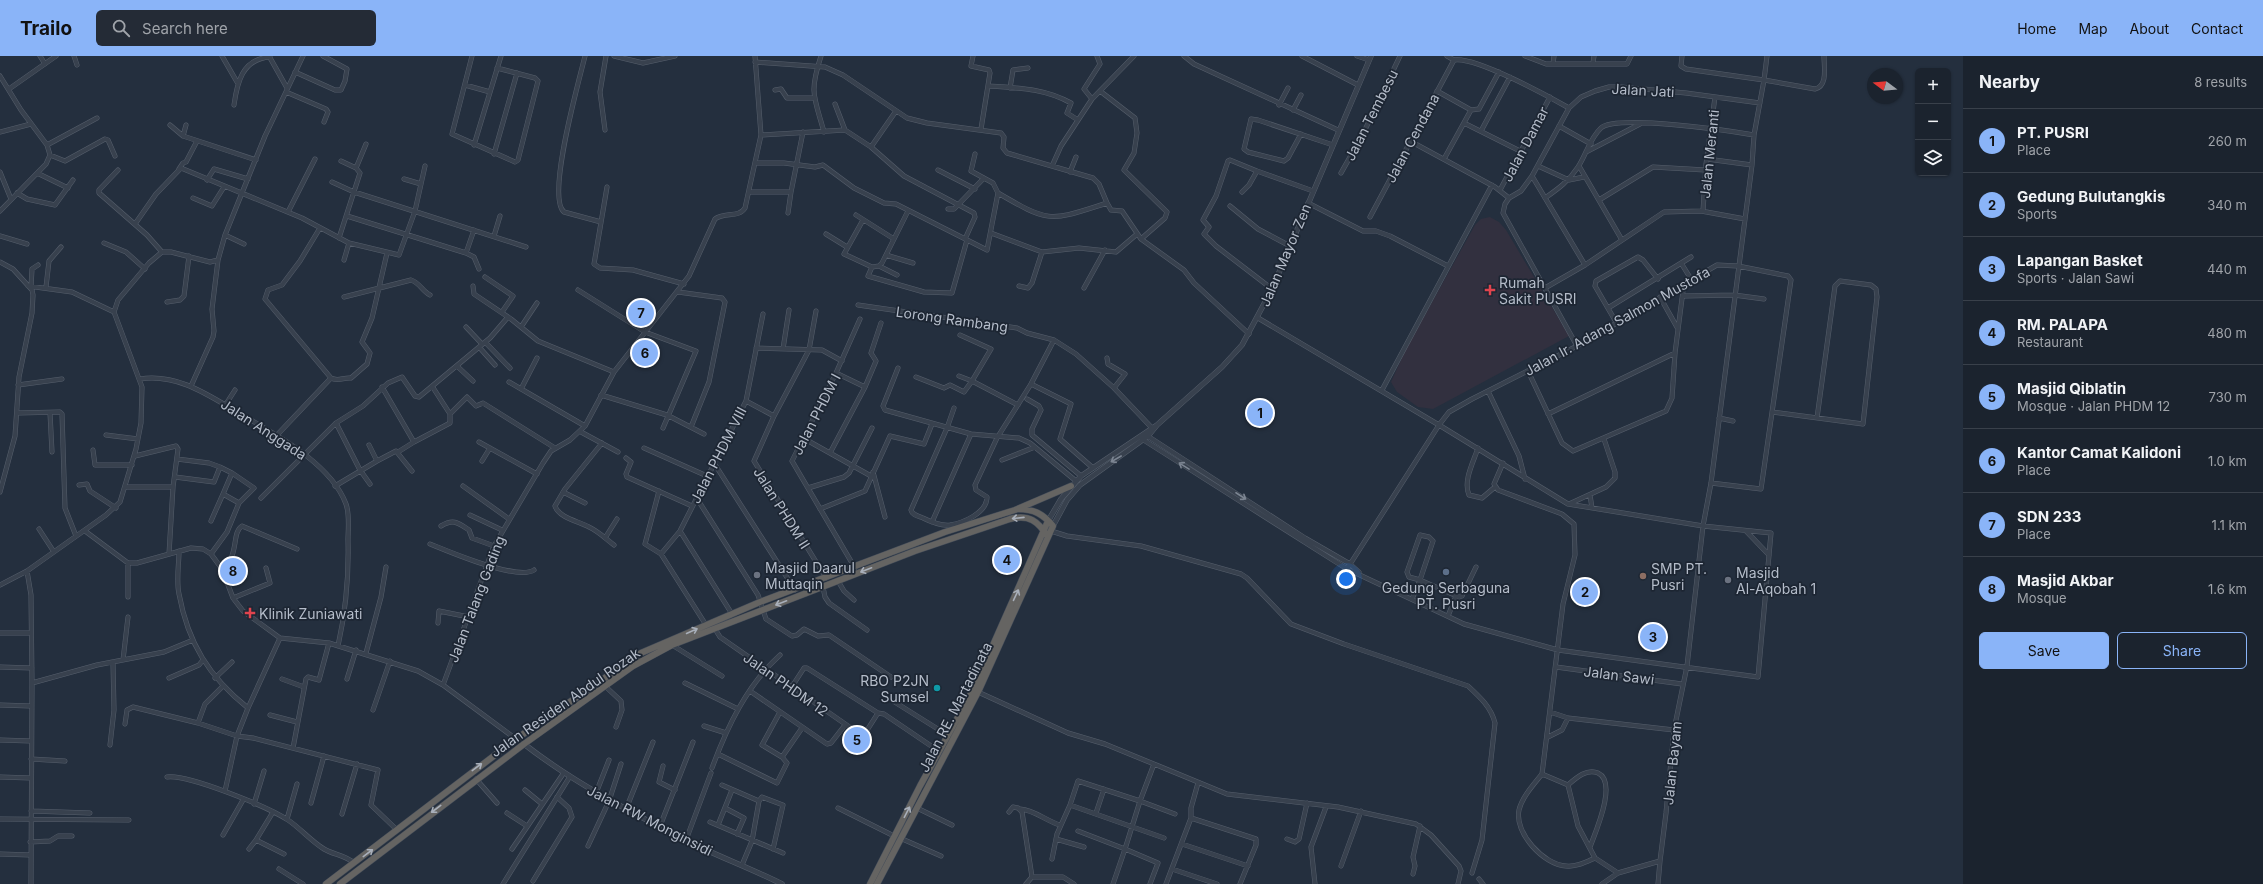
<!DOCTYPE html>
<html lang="en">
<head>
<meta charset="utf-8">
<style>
  :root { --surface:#1b232e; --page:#242b36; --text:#f1f3f6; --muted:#a0a4aa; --line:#39404a; --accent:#8ab4f8 }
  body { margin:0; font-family:Inter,sans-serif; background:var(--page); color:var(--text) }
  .controls { position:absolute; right:12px; top:12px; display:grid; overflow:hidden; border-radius:6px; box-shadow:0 1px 3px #0004 }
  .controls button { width:36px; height:36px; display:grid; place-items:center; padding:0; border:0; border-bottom:1px solid var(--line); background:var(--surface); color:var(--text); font:20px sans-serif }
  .compass { position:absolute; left:1867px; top:12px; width:36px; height:36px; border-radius:50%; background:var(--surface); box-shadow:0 1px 3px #0004; rotate:286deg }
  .you { position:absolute; left:1346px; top:523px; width:14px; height:14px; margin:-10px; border:3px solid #fff; border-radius:50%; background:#1a73e8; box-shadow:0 0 0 6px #1a73e833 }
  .badge { display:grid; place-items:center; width:26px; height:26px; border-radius:50%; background:var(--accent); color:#111; font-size:13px; font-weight:700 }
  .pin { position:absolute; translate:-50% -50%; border:2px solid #fff; box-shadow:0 1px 4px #0006 }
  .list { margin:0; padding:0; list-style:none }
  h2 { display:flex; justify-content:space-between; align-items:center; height:52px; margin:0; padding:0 16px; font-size:17px }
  h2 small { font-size:13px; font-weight:400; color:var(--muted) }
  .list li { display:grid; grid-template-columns:26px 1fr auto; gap:12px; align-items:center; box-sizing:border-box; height:64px; padding:0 16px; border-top:1px solid var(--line) }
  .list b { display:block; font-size:15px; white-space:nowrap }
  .list p { margin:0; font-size:13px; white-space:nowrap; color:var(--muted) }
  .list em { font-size:13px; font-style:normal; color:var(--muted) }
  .actions { display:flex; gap:8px; padding:12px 16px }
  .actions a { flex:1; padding:9px 0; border:1px solid var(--accent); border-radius:6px; text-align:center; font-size:14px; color:var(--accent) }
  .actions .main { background:var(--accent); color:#111 }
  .icon { flex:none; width:22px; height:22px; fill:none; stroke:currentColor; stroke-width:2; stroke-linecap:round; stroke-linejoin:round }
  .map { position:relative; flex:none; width:1963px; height:828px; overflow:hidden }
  header { display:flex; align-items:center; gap:24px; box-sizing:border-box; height:56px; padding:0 20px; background:var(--accent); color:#111 }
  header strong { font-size:19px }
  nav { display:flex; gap:22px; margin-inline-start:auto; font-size:14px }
  .search { width:280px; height:36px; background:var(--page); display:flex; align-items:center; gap:10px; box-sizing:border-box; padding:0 14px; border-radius:6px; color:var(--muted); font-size:15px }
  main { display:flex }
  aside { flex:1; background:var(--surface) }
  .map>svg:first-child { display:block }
  .medical { fill:#32303f }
  .green { fill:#263c3f }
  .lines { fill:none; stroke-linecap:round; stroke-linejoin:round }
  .minor-casing { stroke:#565f6c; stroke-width:5 }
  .tertiary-casing { stroke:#565f6c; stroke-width:5.5 }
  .trunk-casing { stroke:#434c59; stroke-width:7 }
  .minor { stroke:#38414e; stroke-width:4 }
  .tertiary { stroke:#38414e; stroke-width:4.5 }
  .trunk { stroke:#656462; stroke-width:6 }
  .oneway { stroke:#7c8592 }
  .oneway2 { stroke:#a8afba }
  .health-dot { fill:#e0444e; stroke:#1d2633; stroke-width:1.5 }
  .service-dot { fill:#5c6f8a; stroke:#1d2633; stroke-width:1.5 }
  .worship-dot { fill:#6b7280; stroke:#1d2633; stroke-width:1.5 }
  .education-dot { fill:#8d6e63; stroke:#1d2633; stroke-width:1.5 }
  .culture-dot { fill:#0f9aa8; stroke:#1d2633; stroke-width:1.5 }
  .labels { text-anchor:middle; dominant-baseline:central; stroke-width:3.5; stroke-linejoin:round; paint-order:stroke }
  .street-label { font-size:14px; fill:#b4bcc9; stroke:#1d2633 }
  .poi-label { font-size:14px; fill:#b4bcc9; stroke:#1d2633; text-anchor:start }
</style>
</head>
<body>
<header>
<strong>Trailo</strong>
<div class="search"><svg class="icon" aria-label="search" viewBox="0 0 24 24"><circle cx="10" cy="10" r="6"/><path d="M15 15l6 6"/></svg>Search here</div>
<nav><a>Home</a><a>Map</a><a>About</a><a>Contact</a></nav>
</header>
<main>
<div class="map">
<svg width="1963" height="828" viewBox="0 0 1963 828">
  <rect width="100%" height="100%" fill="#242f3e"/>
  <path class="medical" d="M1490,161L1499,166L1506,174L1569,280L1433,353L1418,351L1397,336L1391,326L1406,293L1475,169L1481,163Z"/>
  <path class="green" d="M1577,525H1596L1593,550L1573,547Z
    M1643,575L1664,578L1662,588L1641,585Z"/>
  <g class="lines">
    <g class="minor-casing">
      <path id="minor" d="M40,0L45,8
        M74,0L77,9
        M222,0L237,26
        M269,0L287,32
        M472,0L452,78L515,106L518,104L538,25L535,22L497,12
        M585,0C579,25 546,141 564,156L601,166
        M614,0L643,7L675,0
        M821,0C809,37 814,40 824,76
        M973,0L971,10L989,14L990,17L981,73
        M1184,0L1194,8L1338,74
        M1302,0L1358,29
        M1357,0L1369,4
        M1447,0L1454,4
        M1525,0L1546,8H1627L1631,0
        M1767,0L1764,24L1815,33C1828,30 1824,11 1824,0
        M1454,4C1475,0 1548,40 1569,52
        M755,6L825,11L843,19L907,62L927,67L1001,77L1004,81L1003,92L1007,97L1093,122L1099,128L1107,147
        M1593,7L1594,0
        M1553,8L1554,0
        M295,16L335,34H341L345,25L347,13L323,0
        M0,20L21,54L47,89L50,99L46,108L0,155
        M465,29L490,36
        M988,30C1018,32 1044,32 1071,47L1067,57L1078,64
        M1010,32L1013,14L1028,12
        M9,33L56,0
        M775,34L781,33L787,42H813
        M1100,35L1135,62L1137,77L1134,97L1124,114L1167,156L1165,162L1141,183
        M1437,35L1471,54L1444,103
        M286,36L326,53L328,56L324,66
        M1092,43L1134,0
        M835,48L845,74
        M234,49C237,27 242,3 270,1
        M1279,49L1288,32
        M1293,54L1301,39
        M1471,54L1479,53L1499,16
        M896,55L871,91L904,120L974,157L975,161L965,183
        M1464,67L1520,95
        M170,69L183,80L256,104
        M1559,70L1591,88
        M605,74L600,36L606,0
        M1481,75L1510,21
        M0,76L31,68
        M1301,78L1288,102L1284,105L1248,96L1244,93L1251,63L1258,64L1333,89
        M761,79L845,74L871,91
        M183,80L186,69
        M1410,85L1495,131L1509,142
        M47,89L97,62
        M474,89L501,0
        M1586,96L1640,68
        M494,98L517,17
        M50,99L65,105L105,83L108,84L115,100
        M1707,103L1752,109
        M755,107H784L815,111L823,109L854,132L884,147L896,148L987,194L998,137L993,127L971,115L975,98
        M1052,110L1061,90L1092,43L1084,33L1100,8L1097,0
        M1538,110L1569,124L1584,121
        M1579,110L1622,184
        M356,112L366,88
        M179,113L183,107L186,106L197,85
        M118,114L99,134V137L147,179L162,196
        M938,114L975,133
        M1257,115L1230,104L1228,105L1216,140L1203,164L1209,171L1204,178L1216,190L1272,233
        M0,116L11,143
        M1070,116L1076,101
        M37,117L68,132
        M1341,117L1363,78L1400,0
        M1532,120L1585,209L1545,232
        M404,123L421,128
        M207,124L214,113L248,123
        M332,126L354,136L526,191
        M607,131L594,208L600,212L633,214L684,228
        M1500,134L1550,41
        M750,136H791L788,157
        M791,136L803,76
        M1242,136L1249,129L1257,115L1313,135
        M17,137L27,143L55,149L73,124
        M998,137C1051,168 1050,165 1107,147L1111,154L1122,155L1141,183L1184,214L1194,227L1249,278
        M193,142L212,150L224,131
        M1545,142C1558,133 1569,125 1578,111C1586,99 1590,82 1601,72C1616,58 1731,75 1754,79
        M1599,144L1653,111L1705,114
        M1308,147L1363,175H1376L1390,180L1448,210
        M1230,150L1258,173L1290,190
        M948,153H954L984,122
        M908,155L882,207L879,210L872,211L868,220L924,236L952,237L967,184
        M1703,155L1706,108L1715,41
        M288,156L315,103
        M856,159L894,183
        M347,160L466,197L474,174
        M1370,161L1454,4
        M863,164L844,198L872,211
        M135,168L156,138L181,112L302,162L349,187L399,199L415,155L425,110
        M320,172L300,205L282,229L268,234L265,243L331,322
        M991,177L1042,196L1079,192L1116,196L1137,178
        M826,178L847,191
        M225,179L244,188
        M0,180L27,188
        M494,180L500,160
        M339,182L360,117L356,112L341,105
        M104,187L126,196L145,213
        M466,197L474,201L479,213
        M886,199L913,207
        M344,204L349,187
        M0,206L13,213L32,234L33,239L32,257L19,321L15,380L0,436
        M1681,207L1691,223
        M1585,209L1664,156L1701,155L1745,163
        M879,210L897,219
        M485,221L513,240L502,256
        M28,230L72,236L114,256
        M473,230L474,238L511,263L538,285L614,316
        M1019,230L1028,232L1032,227L1042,196
        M31,231L32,213L38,209
        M46,231L49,205L61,191
        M1084,232L1105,194
        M578,234L645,276L696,295L663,372
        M678,236L722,242L725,246L709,326L691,371
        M1683,240L1734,239L1764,243
        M344,241L411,224C420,227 422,235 430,239
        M1660,241L1678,273
        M167,246L180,244L184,240L189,200
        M858,249L1017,272L1027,277L1054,284L1076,298L1114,332L1153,373
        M1608,252L1691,201
        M816,255L809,294L774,360L754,405L826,522
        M1258,262L1439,369L1347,513
        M1616,266L1595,230L1596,225L1638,201L1643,204L1658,223
        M466,271L482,288
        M521,271L537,247
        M960,279L991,293L972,325L1018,349
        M485,286L510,312
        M1577,290L1503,157L1505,148L1509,142L1521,135L1532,120L1569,52L1581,41L1595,35L1609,31H1621L1686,37L1760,47
        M479,291L495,309
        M756,292L822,294L842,305
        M783,293L789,254
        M1107,302L1108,308L1125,318L1114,332
        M457,310L473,325
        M898,312L883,350L885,354L971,378L1019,382L1030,387L1076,425
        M1528,315L1562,387L1573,395L1666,355L1672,342L1675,297L1684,227
        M916,321L944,332L950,329L964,336L972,325L959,320
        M140,323C180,317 212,342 244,360C278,380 331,408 346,448C350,459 348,473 348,484C349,521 346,554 338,590
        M509,326L585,370
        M1031,328L1071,348L1060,383L1093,412
        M18,329L62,323
        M191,330L213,281L214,275L212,253L218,204
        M432,330L450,358L467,341L476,350L483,347L555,392
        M382,331L414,386L398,396
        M865,331L876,305L871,297L881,267
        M521,333L537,302
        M1382,334L1492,129
        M1488,335L1519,400L1525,423
        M601,339L667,359L704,378
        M1027,343L1039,350L1041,354L1032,373V379L1081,420
        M746,345L774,360
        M226,348L235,334
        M954,352L947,372L911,454C912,459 918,460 923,462C931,466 940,470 950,469C963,467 987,457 987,441L976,434L975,429L997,382L1031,328L1054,284
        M1772,356L1863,368L1877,241L1876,233L1871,229L1840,225L1835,230L1817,362
        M17,357L60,356L62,358L65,452L76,480
        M50,357L52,396
        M1548,358L1675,297
        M1719,362L1733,365
        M336,367L360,414L370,428
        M581,376L618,396
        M106,379L138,383
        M277,379L331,322C338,326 344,321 351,322L367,308L370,297L362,286L372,262L387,197
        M1146,379L1305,482L1350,508L1359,516
        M803,382L871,420
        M1142,383L1347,513L1464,568L1558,594L1758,621L1771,477L1703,470L1568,448L1439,369L1449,356L1472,343L1577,290L1717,209L1738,210L1788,220L1791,224L1761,433L1711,427
        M414,386L450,367V358
        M479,386L537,418
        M602,387L565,433L555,450C559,462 578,465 589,471C598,475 606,483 614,489
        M644,392L707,420
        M1478,392C1473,407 1463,425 1469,439L1482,442L1495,431
        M93,394L95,409H132
        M830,397L865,331L836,317
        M135,400L176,390L178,393L173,431
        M626,402L631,406L626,418L627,421L692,450
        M1002,404L1035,391
        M377,405L396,395L412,415
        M482,405L490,392
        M714,407L795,534
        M1503,407L1494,428L1498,434L1562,458L1574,468L1575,499L1563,548L1542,718
        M220,411L232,417
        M873,416L885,461
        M175,421L214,426L220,411L209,407L177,403
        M79,429L87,428L90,435L116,452
        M335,430L377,405L369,389
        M463,430L509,463
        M125,431H173L169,498
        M808,432L844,421L849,417L872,372
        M659,435L645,488L661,498L706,569
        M563,436L585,447
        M1590,439L1592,452
        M696,441L758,539L766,563L792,580L797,579L804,573L818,580L829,579L891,621
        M261,442L336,367L363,350L388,327L402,321L415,340L419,341L490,282L508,261
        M1569,448L1606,431L1615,422V416L1604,383
        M820,453L865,435L890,380L924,388L932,368
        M470,459L502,474
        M211,465L223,438L239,447
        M932,466L971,378
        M441,470C453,463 457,466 469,474L472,482L494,490
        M39,473L54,496
        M85,475L128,507H137L191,492L203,493L211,498L222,513L233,542L243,555L280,582L329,587L418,615L443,629L516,683
        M680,475L732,558
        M1051,475L1067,480L1141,490L1241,518L1247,522L1291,568L1344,588L1468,630C1480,641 1491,651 1495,667L1482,784L1472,817
        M1746,475L1769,499
        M1420,479L1429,481L1433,485L1420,524L1409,521L1407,516Z
        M605,482L617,463
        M430,488C450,496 517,525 534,514
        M179,495C179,509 176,524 179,538C188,587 209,621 248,652
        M211,498L227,476L239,447L254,432L232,417L223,438
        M661,498L680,475L746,345L763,258
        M855,512L792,405L836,317L860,263
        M222,513C240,500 231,477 242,470L297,493
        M27,515L31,539L32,627L31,828
        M838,525L844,535L854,544
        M0,529L27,515L106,459L120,446L136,393L141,367L142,331L114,256L118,244L149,207L162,196H171L210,206L218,204L225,179L265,80L303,0
        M823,531L825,541L829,547L867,574
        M1443,534L1459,541L1462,540L1476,511
        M128,541V507
        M233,542L270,527L266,512
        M1412,543L1420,524L1436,531
        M1448,560L1456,540
        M438,567L439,555L469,561
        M715,573L720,581L861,679H864L878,657
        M0,577H31
        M672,589L722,620
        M366,597L381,541L386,511
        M123,604L128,561
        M0,611L32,612
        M1556,611L1682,628
        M169,622L199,609L203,604
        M215,622L232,606
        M282,623L304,631
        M347,623L356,594
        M32,627L97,609L164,596L193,584
        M685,627L738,653
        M443,629L494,490L543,407L551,395L570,384L585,370L614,316L689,220L715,163C724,156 739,162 745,152L761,79L755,0
        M605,630L621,645L622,654L616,671
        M791,632L804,612H807L878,657L884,658L940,696
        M750,635L827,688L831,687L845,669
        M978,636L1068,677L1105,688L1154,708L1140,745L1175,758
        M893,645L949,680
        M0,649L31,650
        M373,654L390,605
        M780,656L762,689L782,701
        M1550,656L1568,662L1674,674
        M270,659L297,666
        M198,667L205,648L222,631
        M125,668L127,654L133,651L198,667L237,680L253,682L378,714L371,749L397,774
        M704,670L726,677
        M1548,681L1562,674L1568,662
        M0,684L31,685
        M110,689L114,654L113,607
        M293,692L306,623L308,621L319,624L329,587
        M718,698L777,727L787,707L782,701L802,672
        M31,703L65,705
        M1154,708L1227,738L1338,751L1416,768L1431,779L1459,810L1461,815L1458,828
        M663,710L659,726L675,734
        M712,712C727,671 747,629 780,599
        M0,721L31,722
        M167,721C188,718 268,751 288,764C300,772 311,785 324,793C334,799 345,799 354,807
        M476,723L497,747
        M722,729L759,745
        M1568,729C1576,722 1587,712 1598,717C1618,726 1595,777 1590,791
        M525,734L542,748
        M225,735L237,680L248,652L280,582
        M596,737L609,704
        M311,747L324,700
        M254,748L264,715
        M1070,749L1164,782
        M725,752L744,762L737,778
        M838,752L894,780
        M917,752L952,769
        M626,753L653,686
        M1020,753C1035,754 1046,765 1060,769
        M31,755L90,757
        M273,756L256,784L284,798
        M1009,756L1013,751L1018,752L1022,756L1032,821L1026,828
        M507,757L527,770
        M1096,757L1104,733
        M342,758L357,708
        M1191,762L1256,783V789L1240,828
        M0,763L129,764
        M287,763L297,728
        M710,766L783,797
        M718,769L732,734
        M660,770L693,686
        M223,779L243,744
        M900,782L941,800
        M1056,783L1084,791
        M1287,783L1295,786L1299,783L1307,747
        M686,784L711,717
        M30,786L50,785L58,780H72
        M1182,788L1248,810
        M588,790L609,745L621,708
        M249,793L256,784
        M512,793L563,718
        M0,798L31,799
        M1595,802C1586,806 1577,811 1566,810C1544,809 1514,777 1519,754C1522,741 1534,728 1542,718L1568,729L1578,770L1595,802L1618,817
        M1052,803L1057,778L1070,749L1078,725L1140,745L1125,793L1078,775
        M1660,805L1666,757L1674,674L1687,610L1703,470L1711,427L1752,109L1754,79L1764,24L1686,13L1681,10L1682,0
        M742,809L752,785L759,745L762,741L783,749L773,793
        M1341,810L1361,755
        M279,813L303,828
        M1172,813L1217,828
        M1413,818L1415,810L1413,801L1420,770
        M1032,821H1063L1074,828
        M1479,823L1483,828
        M533,825L572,761L569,752L557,741
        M503,828L569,722
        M1113,828L1125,793L1158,807L1150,828
        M1166,828L1191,762V752L1198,727
        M1315,828L1311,791L1326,751
        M1602,828L1618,817L1660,805L1658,828"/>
    </g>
    <g class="tertiary-casing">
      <path id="tertiary" d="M1048,465L1061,443L1081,420L1157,369
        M1053,470L1067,444L1080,429L1148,380L1157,369L1222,311L1242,289L1272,233L1371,0
        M524,688C574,727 629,755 685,784C717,800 750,812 782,828"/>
    </g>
    <g class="trunk-casing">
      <path id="trunk" d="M326,828L516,683L641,597L760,546L945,476L1015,454L1071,430
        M340,828L524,688L633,610L672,589L915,495L1010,463C1029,458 1038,465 1048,481
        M870,828L920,730L974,632L1048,465
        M877,828L979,634L1053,470C1043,458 1034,453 1018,453"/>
    </g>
    <use href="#minor" class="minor"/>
    <use href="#tertiary" class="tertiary"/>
    <use href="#trunk" class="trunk"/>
  </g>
  <defs><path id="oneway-shaft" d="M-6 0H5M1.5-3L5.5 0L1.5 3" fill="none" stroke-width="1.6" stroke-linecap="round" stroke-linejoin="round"/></defs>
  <g class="oneway">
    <use href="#oneway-shaft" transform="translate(1116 403) rotate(150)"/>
    <use href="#oneway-shaft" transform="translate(1184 410) rotate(-148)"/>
    <use href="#oneway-shaft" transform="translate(1241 440) rotate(33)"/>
  </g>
  <g class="oneway2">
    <use href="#oneway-shaft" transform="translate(1018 462) rotate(174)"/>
    <use href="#oneway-shaft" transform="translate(866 514) rotate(159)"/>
    <use href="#oneway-shaft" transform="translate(1016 539) rotate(-65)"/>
    <use href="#oneway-shaft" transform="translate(781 547) rotate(159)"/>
    <use href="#oneway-shaft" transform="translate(692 575) rotate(-24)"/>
    <use href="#oneway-shaft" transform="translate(477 711) rotate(-37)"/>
    <use href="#oneway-shaft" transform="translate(436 753) rotate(143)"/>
    <use href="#oneway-shaft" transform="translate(907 756) rotate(-63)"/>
    <use href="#oneway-shaft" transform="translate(368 797) rotate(-37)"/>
  </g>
  <g class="health-dot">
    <path d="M1488 228h4v4h4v4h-4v4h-4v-4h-4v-4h4z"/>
    <path d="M248 551h4v4h4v4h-4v4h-4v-4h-4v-4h4z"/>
  </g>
  <circle class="service-dot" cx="1446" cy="516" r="4"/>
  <g class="worship-dot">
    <circle cx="757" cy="519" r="4"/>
    <circle cx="1728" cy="524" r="4"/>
  </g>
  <circle class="education-dot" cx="1643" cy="520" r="4"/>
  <circle class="culture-dot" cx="937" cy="632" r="4"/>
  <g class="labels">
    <g class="street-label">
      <text transform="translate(1643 34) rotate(3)">Jalan Jati</text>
      <text transform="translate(1371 59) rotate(-63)">Jalan Tembesu</text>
      <text transform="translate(1412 82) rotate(-62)">Jalan Cendana</text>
      <text transform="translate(1525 88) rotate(-62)">Jalan Damar</text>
      <text transform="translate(1709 98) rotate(-84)">Jalan Meranti</text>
      <text transform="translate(1285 199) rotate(-67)">Jalan Mayor Zen</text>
      <text transform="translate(952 263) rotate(8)">Lorong Rambang</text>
      <text transform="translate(1617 265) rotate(-29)">Jalan Ir. Adang Salmon Mustofa</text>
      <text transform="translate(816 358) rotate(-63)">Jalan PHDM I</text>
      <text transform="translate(264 373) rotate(33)">Jalan Anggada</text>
      <text transform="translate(718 399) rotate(-63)">Jalan PHDM VIII</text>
      <text transform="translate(782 452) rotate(58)">Jalan PHDM II</text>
      <text transform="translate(476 543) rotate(-69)">Jalan Talang Gading</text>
      <text transform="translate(1619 619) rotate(7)">Jalan Sawi</text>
      <text transform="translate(786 628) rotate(35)">Jalan PHDM 12</text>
      <text transform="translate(565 646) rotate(-35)">Jalan Residen Abdul Rozak</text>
      <text transform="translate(955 651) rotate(-63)">Jalan RE. Martadinata</text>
      <text transform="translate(1672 707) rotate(-84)">Jalan Bayam</text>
      <text transform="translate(650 764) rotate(27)">Jalan RW Monginsidi</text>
    </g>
    <g class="poi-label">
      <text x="1499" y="226">Rumah<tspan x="1499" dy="16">Sakit PUSRI</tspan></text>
      <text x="765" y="511">Masjid Daarul<tspan x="765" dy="16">Muttaqin</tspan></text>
      <text x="1651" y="512">SMP PT.<tspan x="1651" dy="16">Pusri</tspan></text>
      <text x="1736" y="516">Masjid<tspan x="1736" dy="16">Al-Aqobah 1</tspan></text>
      <text x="1446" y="531" text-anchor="middle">Gedung Serbaguna<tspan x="1446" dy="16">PT. Pusri</tspan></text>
      <text x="259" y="557">Klinik Zuniawati</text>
      <text x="929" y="624" text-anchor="end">RBO P2JN<tspan x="929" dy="16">Sumsel</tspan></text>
    </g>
  </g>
</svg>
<div class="controls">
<button>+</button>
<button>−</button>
<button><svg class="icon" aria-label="layers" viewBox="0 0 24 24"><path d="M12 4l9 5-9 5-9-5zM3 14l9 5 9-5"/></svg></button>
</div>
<svg class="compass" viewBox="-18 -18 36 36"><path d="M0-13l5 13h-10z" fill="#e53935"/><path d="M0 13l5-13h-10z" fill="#a0a4aa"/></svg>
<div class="you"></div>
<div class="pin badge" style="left:1260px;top:357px">1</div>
<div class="pin badge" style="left:1585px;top:536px">2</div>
<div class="pin badge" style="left:1653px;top:581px">3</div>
<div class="pin badge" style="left:1007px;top:504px">4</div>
<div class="pin badge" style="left:857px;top:684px">5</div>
<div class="pin badge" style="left:645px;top:297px">6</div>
<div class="pin badge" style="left:641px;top:257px">7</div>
<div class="pin badge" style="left:233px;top:515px">8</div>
</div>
<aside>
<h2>Nearby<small>8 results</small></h2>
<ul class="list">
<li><span class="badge">1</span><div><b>PT. PUSRI</b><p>Place</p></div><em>260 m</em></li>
<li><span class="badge">2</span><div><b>Gedung Bulutangkis</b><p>Sports</p></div><em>340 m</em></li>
<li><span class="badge">3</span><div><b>Lapangan Basket</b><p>Sports · Jalan Sawi</p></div><em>440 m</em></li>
<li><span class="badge">4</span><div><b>RM. PALAPA</b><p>Restaurant</p></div><em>480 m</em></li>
<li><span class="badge">5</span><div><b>Masjid Qiblatin</b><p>Mosque · Jalan PHDM 12</p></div><em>730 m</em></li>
<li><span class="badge">6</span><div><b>Kantor Camat Kalidoni</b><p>Place</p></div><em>1.0 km</em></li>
<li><span class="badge">7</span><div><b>SDN 233</b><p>Place</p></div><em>1.1 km</em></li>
<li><span class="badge">8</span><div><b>Masjid Akbar</b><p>Mosque</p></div><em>1.6 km</em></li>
</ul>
<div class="actions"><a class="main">Save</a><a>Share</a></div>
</aside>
</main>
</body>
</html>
